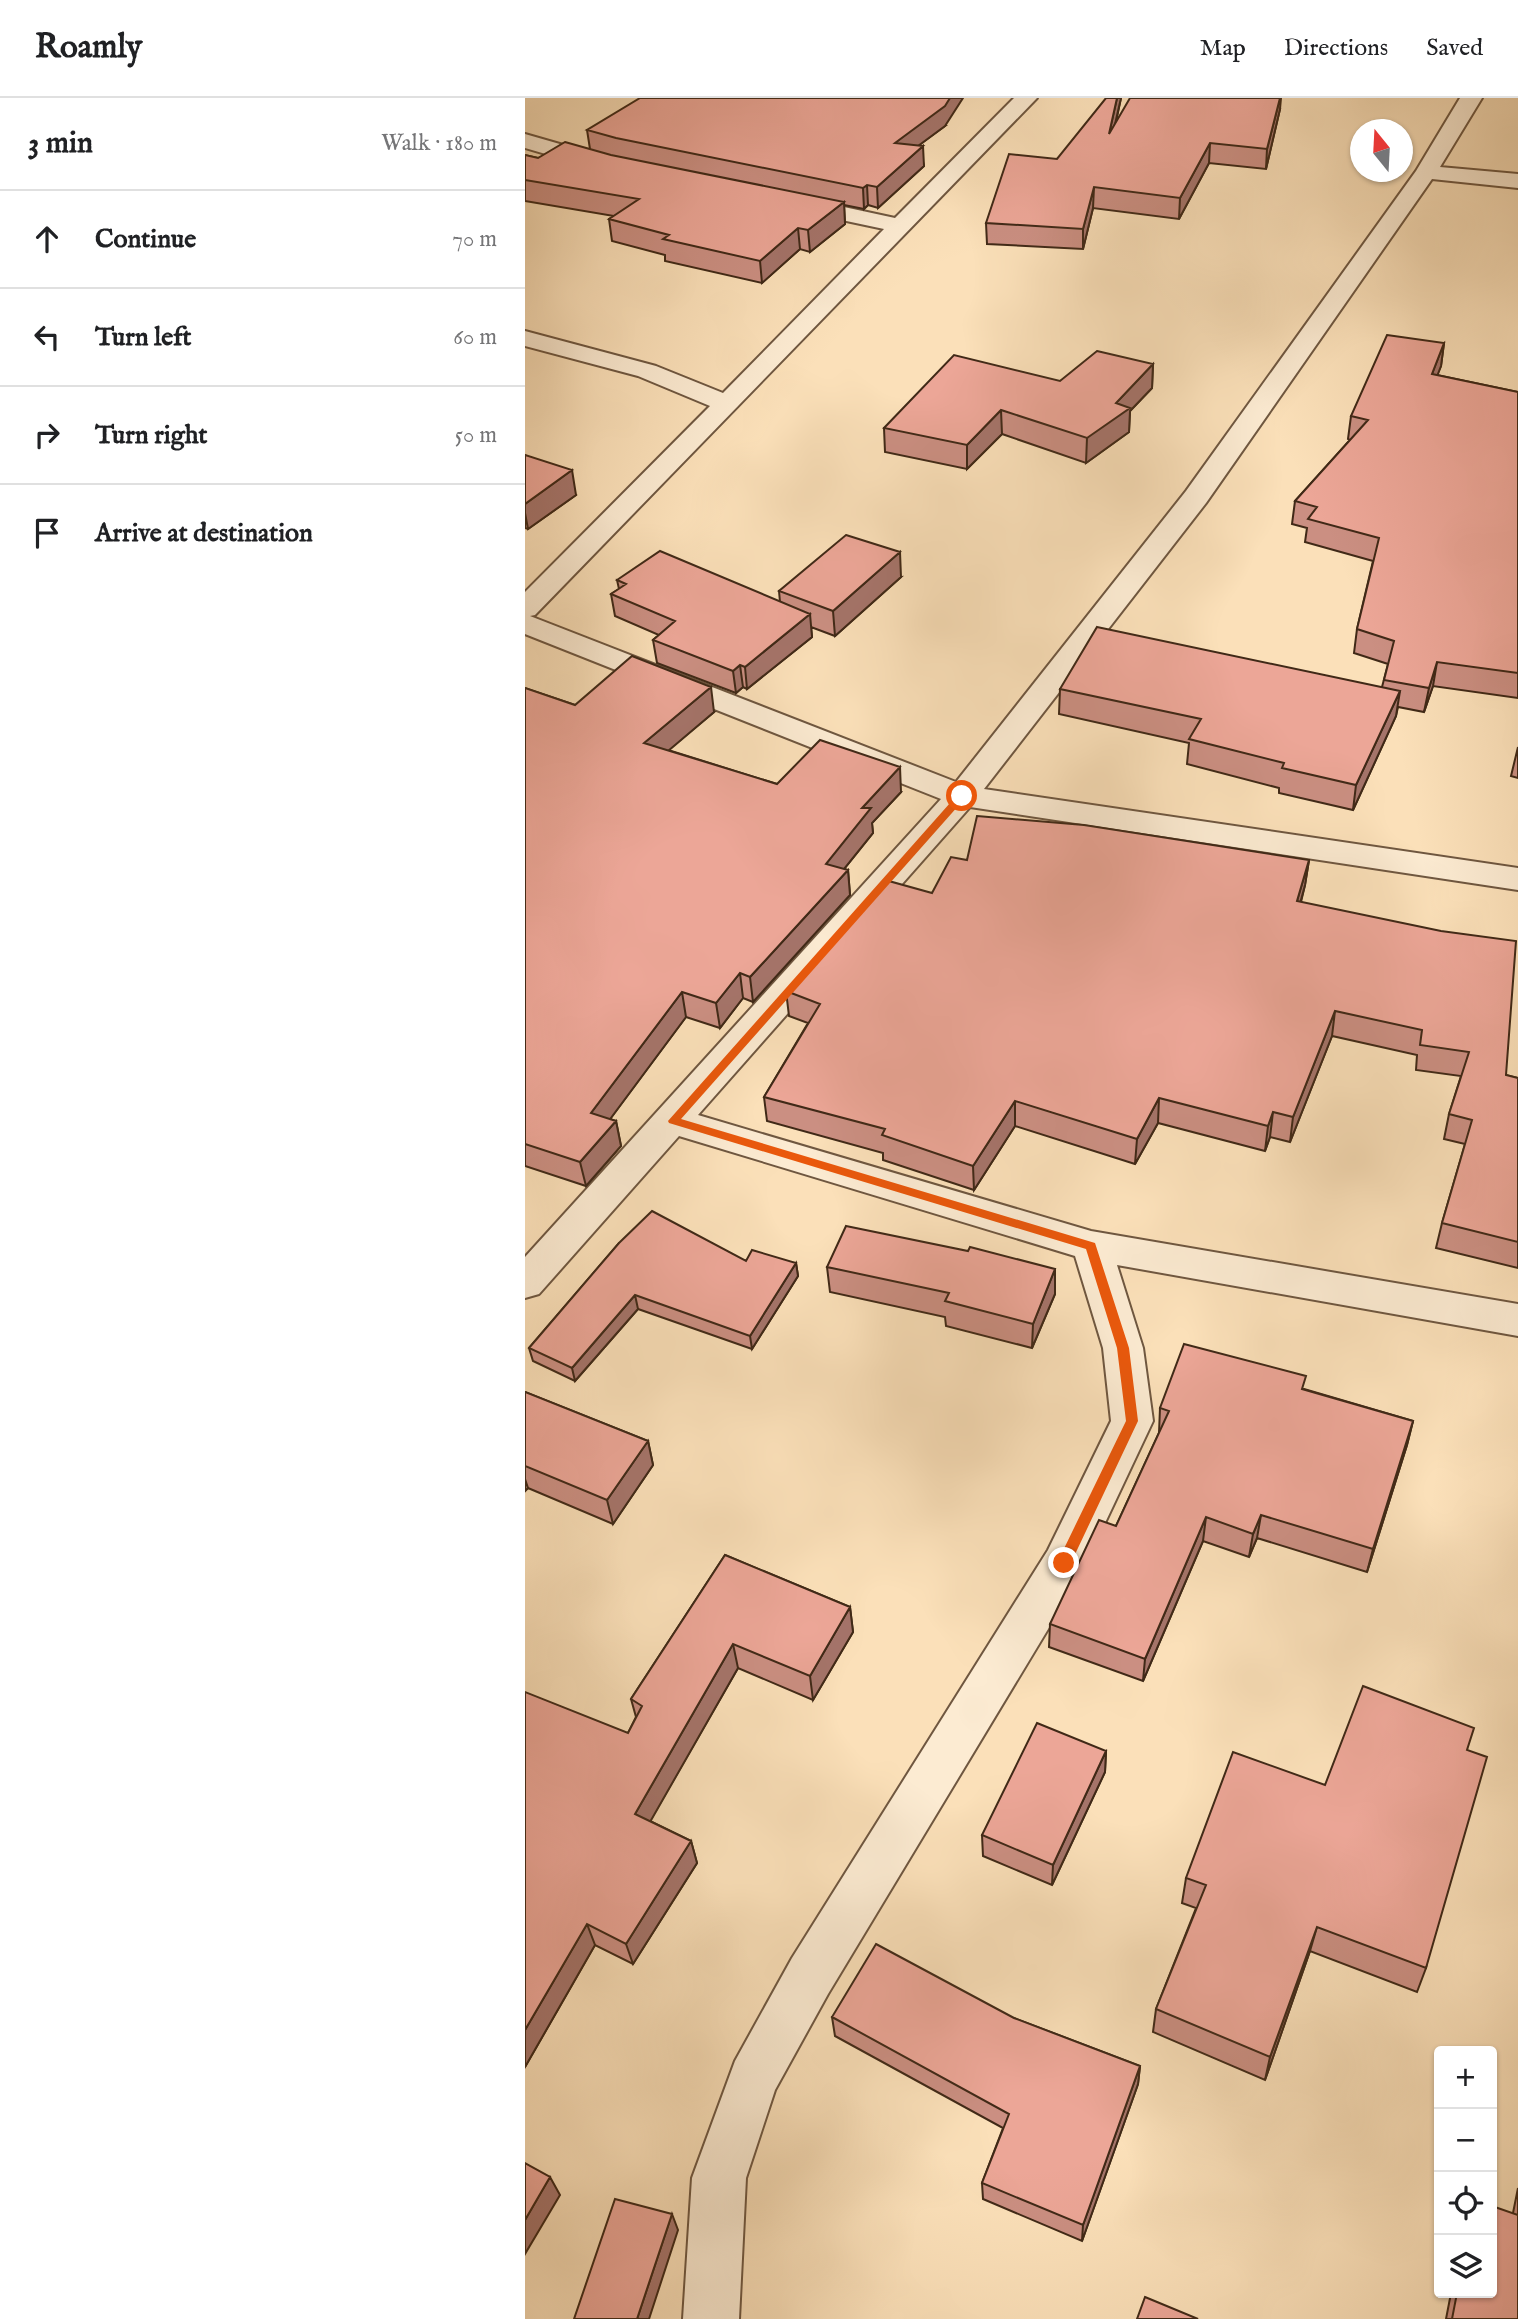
<!DOCTYPE html>
<html lang="en">
<head>
<meta charset="utf-8">
<style>
  :root { --surface:#fff; --page:#f2f2f2; --text:#202124; --muted:#757577; --line:#e0e0e0 }
  body { margin:0; font-family:"IM FELL English",serif; background:var(--page); color:var(--text) }
  .controls { position:absolute; right:21px; bottom:21px; display:grid; overflow:hidden; border-radius:7px; box-shadow:0 2px 5px #0004 }
  .controls button { width:63px; height:63px; display:grid; place-items:center; padding:0; border:0; border-bottom:2px solid var(--line); background:var(--surface); color:var(--text); font:35px sans-serif }
  .compass { position:absolute; left:825px; top:21px; width:63px; height:63px; border-radius:50%; background:var(--surface); box-shadow:0 2px 5px #0004; rotate:342deg }
  .stop { position:absolute; width:21px; height:21px; margin:-16px; border:5px solid #ea580c; border-radius:50%; background:#fff }
  .stop.end { background:#ea580c; border-color:#fff; box-shadow:0 2px 7px #0008 }
  .list { margin:0; padding:0; list-style:none }
  h2 { display:flex; justify-content:space-between; align-items:center; height:91px; margin:0; padding:0 28px; font-size:30px }
  h2 small { font-size:23px; font-weight:400; color:var(--muted) }
  .list li { display:grid; grid-template-columns:46px 1fr auto; gap:21px; align-items:center; box-sizing:border-box; height:98px; padding:0 28px; border-top:2px solid var(--line) }
  .list b { display:block; font-size:26px; white-space:nowrap }
  .list em { font-size:23px; font-style:normal; color:var(--muted) }
  .icon { flex:none; width:38px; height:38px; fill:none; stroke:currentColor; stroke-width:2; stroke-linecap:round; stroke-linejoin:round }
  .map { position:relative; flex:none; width:993px; height:2221px; overflow:hidden }
  header { display:flex; align-items:center; gap:42px; box-sizing:border-box; height:98px; padding:0 35px; background:var(--surface); border-bottom:2px solid var(--line) }
  header strong { font-size:33px }
  nav { display:flex; gap:38px; margin-inline-start:auto; font-size:24px }
  main { display:flex }
  aside { flex:1; background:var(--surface) }
  .map>svg:first-child { display:block }
  .lines { fill:none; stroke-linecap:round; stroke-linejoin:round }
  .minor-casing { stroke:#6f5740; stroke-width:4 }
  .minor { fill:#fcebd2; fill-rule:evenodd }
  .wall { fill:#cb8f82; stroke:#402917; stroke-width:2 }
  .shaded-wall { fill:#a5746a; stroke:#402917; stroke-width:2 }
  .building { fill:#eca697; stroke:#402917; stroke-width:2 }
  .route { fill:#ea580c }
</style>
</head>
<body>
<header>
<strong>Roamly</strong>
<nav><a>Map</a><a>Directions</a><a>Saved</a></nav>
</header>
<main>
<aside>
<h2>3 min<small>Walk · 180 m</small></h2>
<ul class="list">
<li><svg class="icon" aria-label="ahead" viewBox="0 0 24 24"><path d="M12 20V5M6 11l6-6 6 6"/></svg><div><b>Continue</b></div><em>70 m</em></li>
<li><svg class="icon" aria-label="left" viewBox="0 0 24 24"><path d="M17 20v-9H6M10 6l-5 5 5 5"/></svg><div><b>Turn left</b></div><em>60 m</em></li>
<li><svg class="icon" aria-label="right" viewBox="0 0 24 24"><path d="M7 20v-9h11M14 6l5 5-5 5"/></svg><div><b>Turn right</b></div><em>50 m</em></li>
<li><svg class="icon" aria-label="arrive" viewBox="0 0 24 24"><path d="M6 21V4h12l-3 4 3 4H6"/></svg><div><b>Arrive at destination</b></div></li>
</ul>
</aside>
<div class="map">
<svg width="993" height="2221" viewBox="0 0 993 2221">
  <rect width="100%" height="100%" fill="#fbe0b9"/>
  <filter id="stains"><feTurbulence type="fractalNoise" baseFrequency=".00286" numOctaves="4"/><feColorMatrix values="0 0 0 0 .2 0 0 0 0 .09 0 0 0 0 .02 0 0 0 .5 -.17"/></filter>
  <radialGradient id="worn" r=".72"><stop offset=".6" stop-color="#630" stop-opacity="0"/><stop offset="1" stop-color="#630" stop-opacity=".3"/></radialGradient>
  <g class="lines">
    <g class="minor-casing">
      <path id="minor" d="M489,0H512L10,517L5,518L431,684L661,393L891,73L935,0H957L915,69L993,76V90L907,81L681,405L459,691L993,770V792L445,709L173,1017L566,1133L993,1206V1238L592,1167L618,1250L628,1323L555,1478L303,1896L250,1992L221,2080L214,2221H158L167,2080L210,1963L267,1860L523,1452L586,1323L578,1250L550,1158L154,1038L14,1196L0,1200V1159L416,701L0,536V494L185,308L113,278L0,248V233L131,268L198,295L359,131L260,110L257,105L260,100L268,98L370,120Z
        M0,36L87,61L90,66L87,71L79,73L0,50Z"/>
    </g>
    <use href="#minor" class="minor"/>
  </g>
  <path class="wall" d="M596,0L591,24L755,11L741,71L684,65L654,121L568,110L558,151L462,146L461,125L532,61Z
    M420,28L394,47L399,68L353,110L343,107L339,111L319,107L320,126L285,154L275,151L237,185L140,163V157L87,143L84,121L89,118L0,103V57L13,60L65,51L62,32Z
    M919,245L916,268L912,277L993,294V600L908,588L899,614L873,609L871,618L828,712L754,695V690L662,666L664,645L534,616L535,591L857,589L863,566L829,555L832,531L848,463L780,444L782,430L767,426L770,403L825,342L823,341L826,318Z
    M628,266L627,290L605,313L604,334L561,365L477,336L442,371L360,354L359,330L535,283Z
    M0,357L51,397L3,431L0,430Z
    M376,479L310,538L286,529L287,539L222,591L218,589L211,595L132,565L128,542L134,537L90,518L86,496L94,491L92,482L255,504L254,493Z
    M0,590L50,607L189,614L143,652L252,686L376,694L347,725L348,735L319,771L323,772L325,797L228,904L218,900L195,930L161,919L85,1021L91,1023L96,1048L61,1088L0,1068Z
    M993,649V680L986,678Z
    M442,762H784L780,787L776,804L981,977L993,980V1170L911,1150L917,1125L940,1046L919,1041L924,1016L936,978L891,972L892,957L807,938L765,1044L745,1039L740,1053L633,1025L610,1066L490,1028L449,1092L358,1062V1055L242,1023L239,999L283,925L264,918L261,893L407,795Z
    M94,1145L221,1163L271,1165L273,1178L227,1251L113,1211L50,1283L8,1263L4,1250Z
    M302,1169L530,1171V1196L507,1250L421,1228L420,1219L305,1194Z
    M779,1291L888,1323L882,1347L842,1474L732,1440L724,1459L678,1443L618,1583L524,1549L525,1526L591,1428L634,1335L635,1310Z
    M0,1294L123,1343L128,1367L88,1426L3,1390L0,1393Z
    M200,1457L325,1509L328,1534L288,1602L213,1570L125,1723L166,1743L172,1765L108,1866L70,1847L0,1969L103,1635L111,1619L106,1601Z
    M942,1652L901,1870L892,1894L785,1853L740,1982L628,1934L631,1911L671,1810L657,1805L661,1780L800,1687Z
    M581,1653L580,1674L527,1787L458,1758L457,1737Z
    M307,1919L489,1920L615,1968L613,1986L557,2143L458,2101L457,2085L478,2030L310,1938Z
    M993,2090V2221H921L926,2195H967L988,2115Z"/>
  <path class="shaded-wall" d="M425,0H438L420,28L370,65V45Z
    M592,0H596L583,57L584,36Z
    M755,0H756L755,11L741,71L742,51Z
    M685,45L684,65L654,121L655,100Z
    M398,48L399,68L353,110L352,89Z
    M342,87L343,107L339,111L338,90Z
    M569,89L568,110L558,151V131Z
    M319,104L320,126L285,154L283,132Z
    M273,130L275,151L237,185L235,163Z
    M919,245L916,268L904,299L907,276Z
    M628,266L627,290L605,313L604,334L561,365L562,340L591,305Z
    M476,312L477,336L442,371V347Z
    M47,372L51,397L3,431L0,415V406Z
    M375,454L376,479L310,538L308,513Z
    M285,516L287,539L222,591L220,569Z
    M912,564L908,588L899,614L904,590Z
    M215,567L218,589L211,595L208,573Z
    M186,589L189,614L123,670L119,645Z
    M875,593L871,618L828,712L831,687Z
    M375,669L376,694L347,725L348,735L303,791L301,766L337,710Z
    M784,762L780,787L769,828L772,803Z
    M323,772L325,797L228,904L225,879Z
    M215,875L218,900L195,930L191,905Z
    M157,894L161,919L71,1040L66,1015Z
    M810,913L807,938L765,1044L768,1019Z
    M634,1000L633,1025L610,1066L612,1041Z
    M490,1003V1028L449,1092L448,1068Z
    M748,1014L745,1039L740,1053L743,1028Z
    M91,1023L96,1048L61,1088L55,1064Z
    M271,1165L273,1178L227,1251L225,1238Z
    M530,1171V1196L507,1250L508,1226Z
    M110,1197L113,1211L50,1283L47,1270Z
    M888,1323L882,1347L842,1474L848,1451Z
    M123,1343L128,1367L88,1426L82,1402Z
    M0,1381L3,1390L0,1393Z
    M736,1417L732,1440L724,1459L728,1436Z
    M681,1419L678,1443L618,1583L620,1561Z
    M325,1509L328,1534L288,1602L285,1578Z
    M208,1546L213,1570L117,1738L110,1716Z
    M581,1653L580,1674L527,1787L528,1767Z
    M166,1743L172,1765L108,1866L101,1846Z
    M62,1826L70,1847L0,1969V1932Z
    M792,1829L785,1853L740,1982L745,1959Z
    M615,1968L613,1986L557,2143L558,2127Z
    M25,2079L35,2097L0,2156V2122Z
    M147,2116L153,2132L124,2221H112Z"/>
  <path class="building" d="M115,0H425L420,8L370,45L398,48L352,89L342,87L338,90L91,40L62,32Z
    M581,0H592L584,36L605,0H755L742,51L685,45L655,100L569,89L558,131L461,125L484,56L532,61Z
    M40,44L86,57L319,104L283,132L273,130L235,163L138,141L144,137L84,121L114,101L0,82V57L13,60Z
    M862,237L919,245L907,276L993,294V575L912,564L904,590L859,582L869,543L832,531L854,440L783,421L792,409L770,403L843,322L826,318Z
    M572,253L628,266L591,305L605,310L562,340L476,312L442,347L359,330L429,257L535,283Z
    M0,357L47,372L0,406Z
    M321,437L375,454L308,513L254,493Z
    M135,453L285,516L220,569L215,567L208,573L128,542L150,523L86,496L101,486L92,482Z
    M572,529L875,593L831,687L757,670L759,665L664,641L676,621L535,591Z
    M107,558L186,589L119,645L252,686L295,642L375,669L337,710H346L301,766L323,772L225,879L215,875L191,905L157,894L66,1015L91,1023L55,1064L0,1046V590L50,607Z
    M452,718L559,727L784,762L772,803L916,833L991,843L981,977L993,980V1144L917,1125L947,1022L924,1016L944,954L895,947L897,932L810,913L768,1019L748,1014L743,1028L634,1000L612,1041L490,1003L448,1068L357,1037L360,1031L239,999L295,906L261,893L360,782L407,795L426,759L442,762Z
    M127,1113L221,1163L227,1152L271,1165L225,1238L110,1197L47,1270L4,1250L94,1145Z
    M321,1128L443,1153L445,1149L530,1171L508,1226L420,1203L424,1195L302,1169Z
    M659,1246L781,1278L777,1291L888,1323L848,1451L736,1417L728,1436L681,1419L620,1561L525,1526L574,1422L591,1428L644,1313L635,1310Z
    M0,1294L123,1343L82,1402L0,1368Z
    M200,1457L325,1509L285,1578L208,1546L110,1716L166,1743L101,1846L62,1826L0,1932V1594L103,1635L117,1608L106,1601Z
    M838,1588L949,1630L942,1652L962,1659L901,1870L792,1829L745,1959L631,1911L681,1787L661,1780L708,1654L800,1687Z
    M512,1625L581,1653L528,1767L457,1737Z
    M351,1846L489,1920L615,1968L558,2127L457,2085L484,2016L307,1919Z
    M0,2065L25,2079L0,2122Z
    M90,2101L147,2116L112,2221H49Z
    M967,2108L993,2117V2221H927L932,2195H967Z
    M620,2199L673,2221H612Z"/>
  <path class="route" d="M433,696L442,698L156,1021L570,1145L604,1250L613,1323L544,1469L539,1471L532,1465L601,1323L592,1250L561,1151L144,1025L143,1023Z"/>
  <rect width="100%" height="100%" filter="url(#stains)"/>
  <rect width="100%" height="100%" fill="url(#worn)"/>
</svg>
<div class="controls">
<button>+</button>
<button>−</button>
<button><svg class="icon" aria-label="locate" viewBox="0 0 24 24"><circle cx="12" cy="12" r="6"/><path d="M12 2v4M12 18v4M2 12h4M18 12h4"/></svg></button>
<button><svg class="icon" aria-label="layers" viewBox="0 0 24 24"><path d="M12 4l9 5-9 5-9-5zM3 14l9 5 9-5"/></svg></button>
</div>
<svg class="compass" viewBox="-18 -18 36 36"><path d="M0-13l5 13h-10z" fill="#e53935"/><path d="M0 13l5-13h-10z" fill="#757577"/></svg>
<div class="stop" style="left:437px;top:698px"></div>
<div class="stop end" style="left:539px;top:1465px"></div>
</div>
</main>
</body>
</html>
